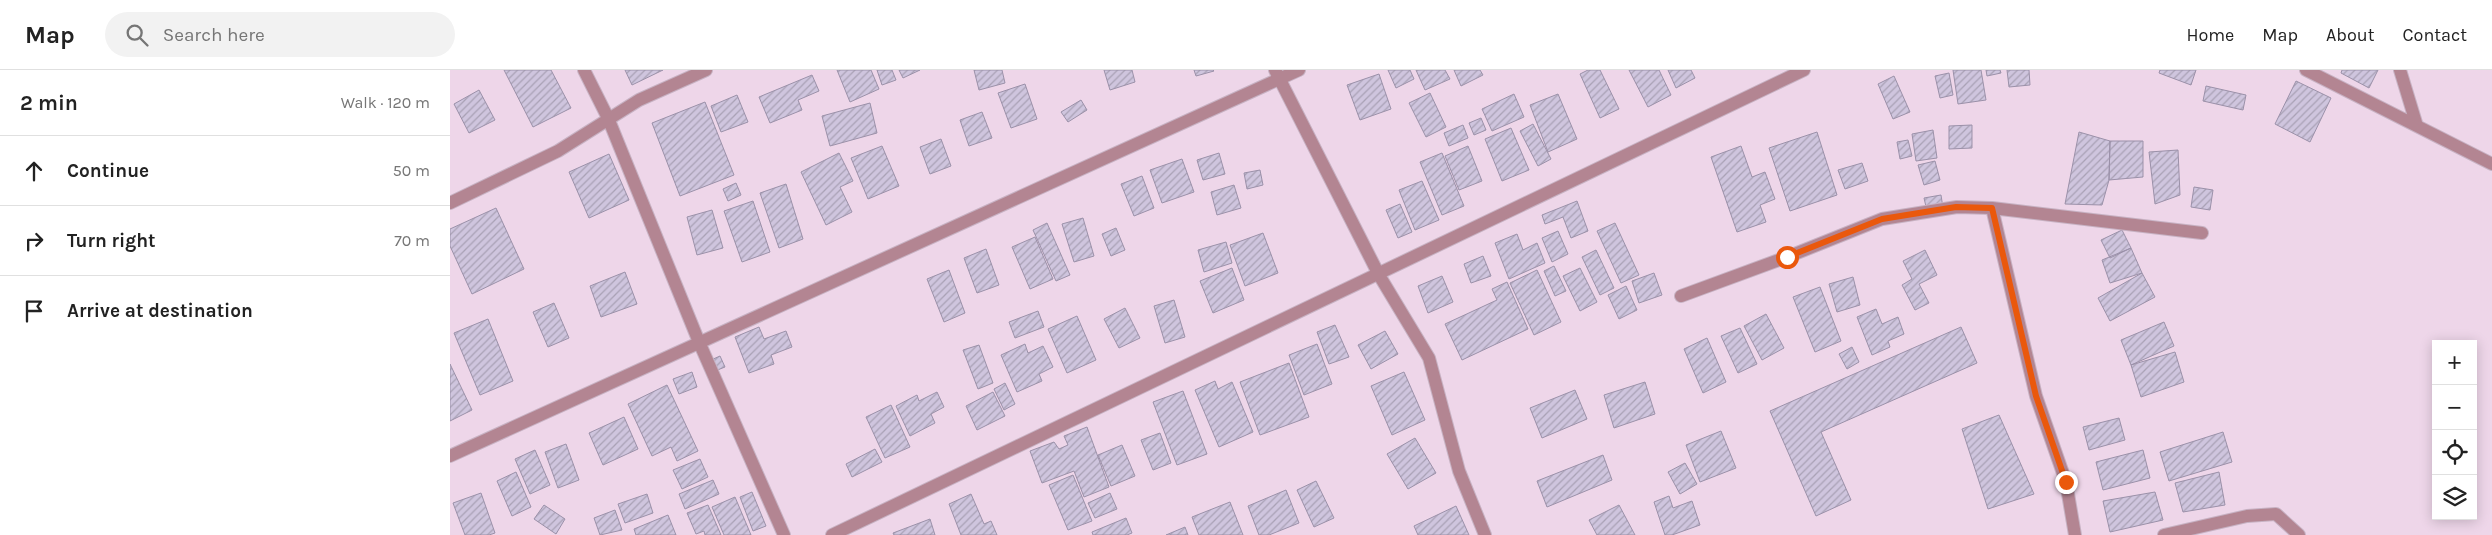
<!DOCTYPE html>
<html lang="en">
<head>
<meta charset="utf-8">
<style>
  :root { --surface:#fff; --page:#f2f2f2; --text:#222; --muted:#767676; --line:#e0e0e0 }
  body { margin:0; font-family:Karla,sans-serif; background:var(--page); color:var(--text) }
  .controls { position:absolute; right:15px; bottom:15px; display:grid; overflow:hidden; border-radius:0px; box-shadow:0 2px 12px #0003 }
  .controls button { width:45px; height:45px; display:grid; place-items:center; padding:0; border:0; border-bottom:1px solid var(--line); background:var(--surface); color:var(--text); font:25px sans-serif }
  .stop { position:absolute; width:15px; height:15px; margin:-11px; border:4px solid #ea580c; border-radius:50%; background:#fff }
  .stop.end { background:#ea580c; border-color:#fff; box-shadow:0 1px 5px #0008 }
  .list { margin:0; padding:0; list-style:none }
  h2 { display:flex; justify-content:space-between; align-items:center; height:65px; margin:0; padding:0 20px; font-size:21px }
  h2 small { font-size:16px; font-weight:400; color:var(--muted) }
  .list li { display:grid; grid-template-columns:32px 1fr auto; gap:15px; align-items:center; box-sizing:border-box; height:70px; padding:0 20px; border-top:1px solid var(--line) }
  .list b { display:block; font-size:19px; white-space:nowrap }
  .list em { font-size:16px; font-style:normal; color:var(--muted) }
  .icon { flex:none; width:28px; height:28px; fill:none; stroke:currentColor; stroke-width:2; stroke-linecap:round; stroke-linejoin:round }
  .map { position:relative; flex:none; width:2042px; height:465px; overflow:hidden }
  header { display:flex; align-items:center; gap:30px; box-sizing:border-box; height:70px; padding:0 25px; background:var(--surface); border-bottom:1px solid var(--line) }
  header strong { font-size:24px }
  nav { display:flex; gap:28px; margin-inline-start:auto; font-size:18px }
  .search { width:350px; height:45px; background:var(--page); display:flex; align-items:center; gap:12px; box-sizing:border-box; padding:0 18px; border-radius:28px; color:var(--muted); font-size:19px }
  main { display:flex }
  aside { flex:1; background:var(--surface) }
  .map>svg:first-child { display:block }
  .building { fill:url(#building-hatch); stroke:#9b91a9 }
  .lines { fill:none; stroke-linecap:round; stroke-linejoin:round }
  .minor-casing { stroke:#c7b2c3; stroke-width:14 }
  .minor { stroke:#b38592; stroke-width:12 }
  .route { stroke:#ea580c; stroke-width:6 }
</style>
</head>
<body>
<header>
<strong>Map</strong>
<div class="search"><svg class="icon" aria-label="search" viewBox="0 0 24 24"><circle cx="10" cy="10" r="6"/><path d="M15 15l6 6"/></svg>Search here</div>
<nav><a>Home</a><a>Map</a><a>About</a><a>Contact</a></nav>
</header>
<main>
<aside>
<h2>2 min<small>Walk · 120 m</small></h2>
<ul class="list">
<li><svg class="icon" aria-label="ahead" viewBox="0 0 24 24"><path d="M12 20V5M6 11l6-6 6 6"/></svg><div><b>Continue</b></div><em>50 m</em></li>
<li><svg class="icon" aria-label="right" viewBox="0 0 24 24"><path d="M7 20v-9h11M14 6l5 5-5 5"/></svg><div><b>Turn right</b></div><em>70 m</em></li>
<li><svg class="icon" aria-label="arrive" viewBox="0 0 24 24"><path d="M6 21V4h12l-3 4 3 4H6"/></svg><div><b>Arrive at destination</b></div></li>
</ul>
</aside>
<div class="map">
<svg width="2042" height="465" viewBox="0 0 2042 465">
  <defs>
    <pattern id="building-hatch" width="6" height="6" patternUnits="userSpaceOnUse" patternTransform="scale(1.25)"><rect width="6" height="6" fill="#cfc5de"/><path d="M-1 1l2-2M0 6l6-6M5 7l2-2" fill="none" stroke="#a9a1b5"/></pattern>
  </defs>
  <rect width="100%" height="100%" fill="#eed6e9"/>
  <path class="building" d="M54,0H101L121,38L83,57Z
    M175,0H213L182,15Z
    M387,0H421L429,19L400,32Z
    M427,0H442L446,10L432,15Z
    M449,0H470L453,8Z
    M524,0H552L555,13L529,20Z
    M654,0H682L685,12L660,20Z
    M744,0H763L764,1L746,6Z
    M938,0H960L964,9L946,18Z
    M966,0H995L1000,9L975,20Z
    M1004,0H1030L1033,5L1011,16Z
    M1138,0H1150L1169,39L1150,48L1130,4Z
    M1179,0H1209L1221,25L1198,37Z
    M1218,0H1241L1245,8L1226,18Z
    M1503,0H1531L1536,30L1508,34Z
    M1536,0H1550L1551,3L1537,6Z
    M1557,0H1579L1580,15L1559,17Z
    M1710,0H1746L1741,15L1709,3Z
    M1892,0H1928L1919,18L1891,3Z
    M1499,3L1503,25L1490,28L1485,6Z
    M929,4L941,39L910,50L897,15Z
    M362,5L369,21L348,30L352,40L320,53L309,27Z
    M1444,6L1460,42L1443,49L1428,14Z
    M1846,11L1881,28L1860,72L1825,54Z
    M575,14L587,49L561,58L548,23Z
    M1756,16L1796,25L1793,40L1753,31Z
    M29,20L45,50L19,63L4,34Z
    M980,23L996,57L976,67L959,33Z
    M1064,24L1074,47L1042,61L1032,39Z
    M1108,24L1127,69L1098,82L1080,35Z
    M287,25L298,52L271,62L261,36Z
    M631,30L637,40L618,52L611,42Z
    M255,32L284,105L230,126L202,53Z
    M420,33L427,63L380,76L372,46Z
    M532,42L542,68L519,76L510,50Z
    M1031,48L1036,60L1024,65L1019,53Z
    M1083,54L1101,89L1088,96L1070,61Z
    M1013,55L1018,68L999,76L994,63Z
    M1522,55V78L1499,79V56Z
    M1061,58L1079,100L1052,111L1035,69Z
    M1483,60L1487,88L1466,91L1462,64Z
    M1367,62L1387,125L1340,141L1319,78Z
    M1629,62L1660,71L1659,110L1652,135L1615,134Z
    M491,69L501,96L480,104L470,77Z
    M1458,70L1462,86L1450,89L1447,72Z
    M1660,71H1693V107L1659,110Z
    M432,76L449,116L418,129L401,88Z
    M1018,76L1032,111L1009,120L995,86Z
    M1291,76L1302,107L1315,102L1325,129L1310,135L1316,152L1287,162L1261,87Z
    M1728,80L1730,125L1705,134L1699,82Z
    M389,83L403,111L390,117L402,142L376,155L351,102Z
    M769,83L775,104L753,110L747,90Z
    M992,83L1014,136L992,145L970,92Z
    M159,84L179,130L139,148L119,102Z
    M732,89L744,122L712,133L700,100Z
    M1485,91L1490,110L1474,115L1468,95Z
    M1412,93L1418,111L1395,119L1388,100Z
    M810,100L813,115L797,119L794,103Z
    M692,106L704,138L684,146L671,114Z
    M972,111L989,150L965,160L949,120Z
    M286,113L291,125L278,131L273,119Z
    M336,114L353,169L329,178L310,123Z
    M784,115L791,138L767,145L761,122Z
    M1744,117L1763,120L1760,140L1741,137Z
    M1491,125L1493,138L1477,141L1474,128Z
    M303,131L320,182L292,192L274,141Z
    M1127,131L1138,161L1121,168L1113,147L1095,154L1092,145Z
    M950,134L962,162L948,168L936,140Z
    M46,138L74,199L22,224L0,176V159Z
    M262,140L273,178L247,185L237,147Z
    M633,148L644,186L624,192L612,154Z
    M597,153L620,205L606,211L583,160Z
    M1165,153L1189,205L1171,213L1147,161Z
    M666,158L675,180L661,186L652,164Z
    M1672,160L1681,178L1660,188L1651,170Z
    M1108,161L1118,184L1102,192L1092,168Z
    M813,163L828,203L795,216L780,175Z
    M1067,164L1073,180L1087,173L1095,193L1059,209L1045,173Z
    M585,167L603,209L580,219L562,177Z
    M776,172L782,193L754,202L748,180Z
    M1681,178L1692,203L1660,213L1652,190Z
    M536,179L549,215L527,223L514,188Z
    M1146,180L1164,218L1150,225L1132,187Z
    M1475,180L1487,205L1469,214L1479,233L1465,240L1452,215L1462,209L1453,191Z
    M1033,186L1041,206L1021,213L1014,194Z
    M1104,196L1116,221L1105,226L1094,201Z
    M782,198L794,230L763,243L750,211Z
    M1130,198L1147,232L1130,241L1113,206Z
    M499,200L515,243L494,252L477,209Z
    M1087,200L1111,252L1084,265L1060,213Z
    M175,202L187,234L151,247L140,216Z
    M1204,203L1212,225L1189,233L1182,211Z
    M1692,203L1705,227L1660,251L1648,228Z
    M992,206L1003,232L978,243L968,216Z
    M1403,207L1410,235L1387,242L1379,214Z
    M1057,212L1078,259L1012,290L995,254L1047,230L1042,219Z
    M1176,216L1187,240L1169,249L1158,225Z
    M1370,217L1391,271L1365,282L1343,227Z
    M724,230L735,267L715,273L704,236Z
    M104,233L119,268L98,277L83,242Z
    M675,238L690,268L669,278L654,249Z
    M1426,239L1432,254L1448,247L1454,264L1438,271L1440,277L1422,285L1407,247Z
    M588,241L594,257L565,268L559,252Z
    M1316,244L1334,278L1312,290L1294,256Z
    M627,246L646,290L617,303L598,259Z
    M38,249L63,311L30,325L4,263Z
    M1714,252L1724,276L1681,295L1671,270Z
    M885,255L899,287L879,294L867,262Z
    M309,257L314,269L336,261L342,277L321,285L324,294L299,303L285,267Z
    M1511,257L1527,293L1371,362L1401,430L1366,446L1320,341Z
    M1290,258L1307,294L1288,303L1271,266Z
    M935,261L948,284L921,299L908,275Z
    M1257,268L1276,312L1253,323L1234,279Z
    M575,274L578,283L593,276L603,297L589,304L592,311L567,322L551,285Z
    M867,274L882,314L854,325L839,285Z
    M529,275L543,313L528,319L513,280Z
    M1402,277L1409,292L1397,299L1389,284Z
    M1725,282L1734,312L1691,327L1681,295Z
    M270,286L275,297L265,301L261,290Z
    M839,293L859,347L810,365L790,312Z
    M0,294L22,340L0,351Z
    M242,302L247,317L229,324L223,309Z
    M954,302L975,350L942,365L921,316Z
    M765,311L768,319L782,312L803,362L769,377L745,320Z
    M1195,312L1205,344L1164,358L1154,325Z
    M555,313L565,334L554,340L544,319Z
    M217,315L248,381L227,391L221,377L202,386L178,334Z
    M1125,320L1137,349L1092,368L1080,338Z
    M733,321L757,384L727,395L703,332Z
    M487,322L494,337L481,344L485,353L460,366L446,336L467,325L469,331Z
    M543,322L555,346L527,360L516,336Z
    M441,335L460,377L435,388L416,347Z
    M1549,345L1584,424L1538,439L1512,359Z
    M174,347L188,379L153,395L139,363Z
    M1669,348L1675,370L1639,380L1633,357Z
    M637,357L659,417L634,427L624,401L592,413L580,381L604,372L609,379L618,375L614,366Z
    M1271,361L1286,398L1250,412L1236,375Z
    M1773,362L1782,392L1719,411L1710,382Z
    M710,363L721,393L703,400L691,370Z
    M965,368L986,403L958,419L937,384Z
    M116,374L129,410L108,418L95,382Z
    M672,375L685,406L661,416L648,385Z
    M425,379L432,392L402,407L396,394Z
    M85,380L100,415L80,424L65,389Z
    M1693,380L1700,408L1653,420L1646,392Z
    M1153,385L1162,410L1097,437L1087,411Z
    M250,389L258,407L232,419L223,400Z
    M1235,393L1247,414L1230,424L1218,402Z
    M66,402L81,437L62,446L47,411Z
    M1769,402L1775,435L1733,442L1725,413Z
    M623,405L642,451L618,460L599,415Z
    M263,410L269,424L235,439L229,424Z
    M866,411L884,448L864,457L847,420Z
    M836,420L849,453L819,465H809L798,436Z
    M302,422L316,456L303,461L290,427Z
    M1705,422L1713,450L1660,462L1653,431Z
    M31,423L45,463L39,465H15L3,433Z
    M660,423L667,439L645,448L638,433Z
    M197,424L203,443L175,453L168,434Z
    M521,424L534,454L541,451L547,465H511L499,434Z
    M1219,426L1223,438L1242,431L1250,455L1222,465H1215L1204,432Z
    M285,427L301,465H274L262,437Z
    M780,432L793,465H749L742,447Z
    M94,435L115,449L106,464L84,449Z
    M258,435L271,465H255L254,461L246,464L237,443Z
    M1169,435L1185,465H1147L1139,450Z
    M1006,436L1019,465H968L964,456Z
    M165,440L172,460L150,465L144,448Z
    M218,445L226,465H186L184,459Z
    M676,448L682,463L677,465H643L642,462Z
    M480,449L485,465H444L443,463Z
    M735,457L738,465H716Z"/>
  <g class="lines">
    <g class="minor-casing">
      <path id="minor" d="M134,0L158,48L249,272L334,465
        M825,0L929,205L979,288L1009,401L1035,465
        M1856,0L2042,94
        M1950,0L1967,56
        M0,133L108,81L189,30L256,0
        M1542,138L1586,326L1616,412L1625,465
        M1231,226L1337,187L1432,149L1507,137L1542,138L1752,163
        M0,386L849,0
        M382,465L1354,0
        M1714,465L1797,446L1826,444L1849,465"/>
    </g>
    <use href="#minor" class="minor"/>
  </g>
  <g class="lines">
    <path class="route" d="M1337,187L1432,149L1506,137L1542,138L1586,326L1616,412"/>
  </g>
</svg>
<div class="controls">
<button>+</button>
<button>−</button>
<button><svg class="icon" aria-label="locate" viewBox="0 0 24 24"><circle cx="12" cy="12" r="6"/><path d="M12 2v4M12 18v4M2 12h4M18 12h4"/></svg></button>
<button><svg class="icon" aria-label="layers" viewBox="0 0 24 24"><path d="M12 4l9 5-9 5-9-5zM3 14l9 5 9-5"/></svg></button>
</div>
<div class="stop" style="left:1337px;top:187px"></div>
<div class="stop end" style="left:1616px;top:412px"></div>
</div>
</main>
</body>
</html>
